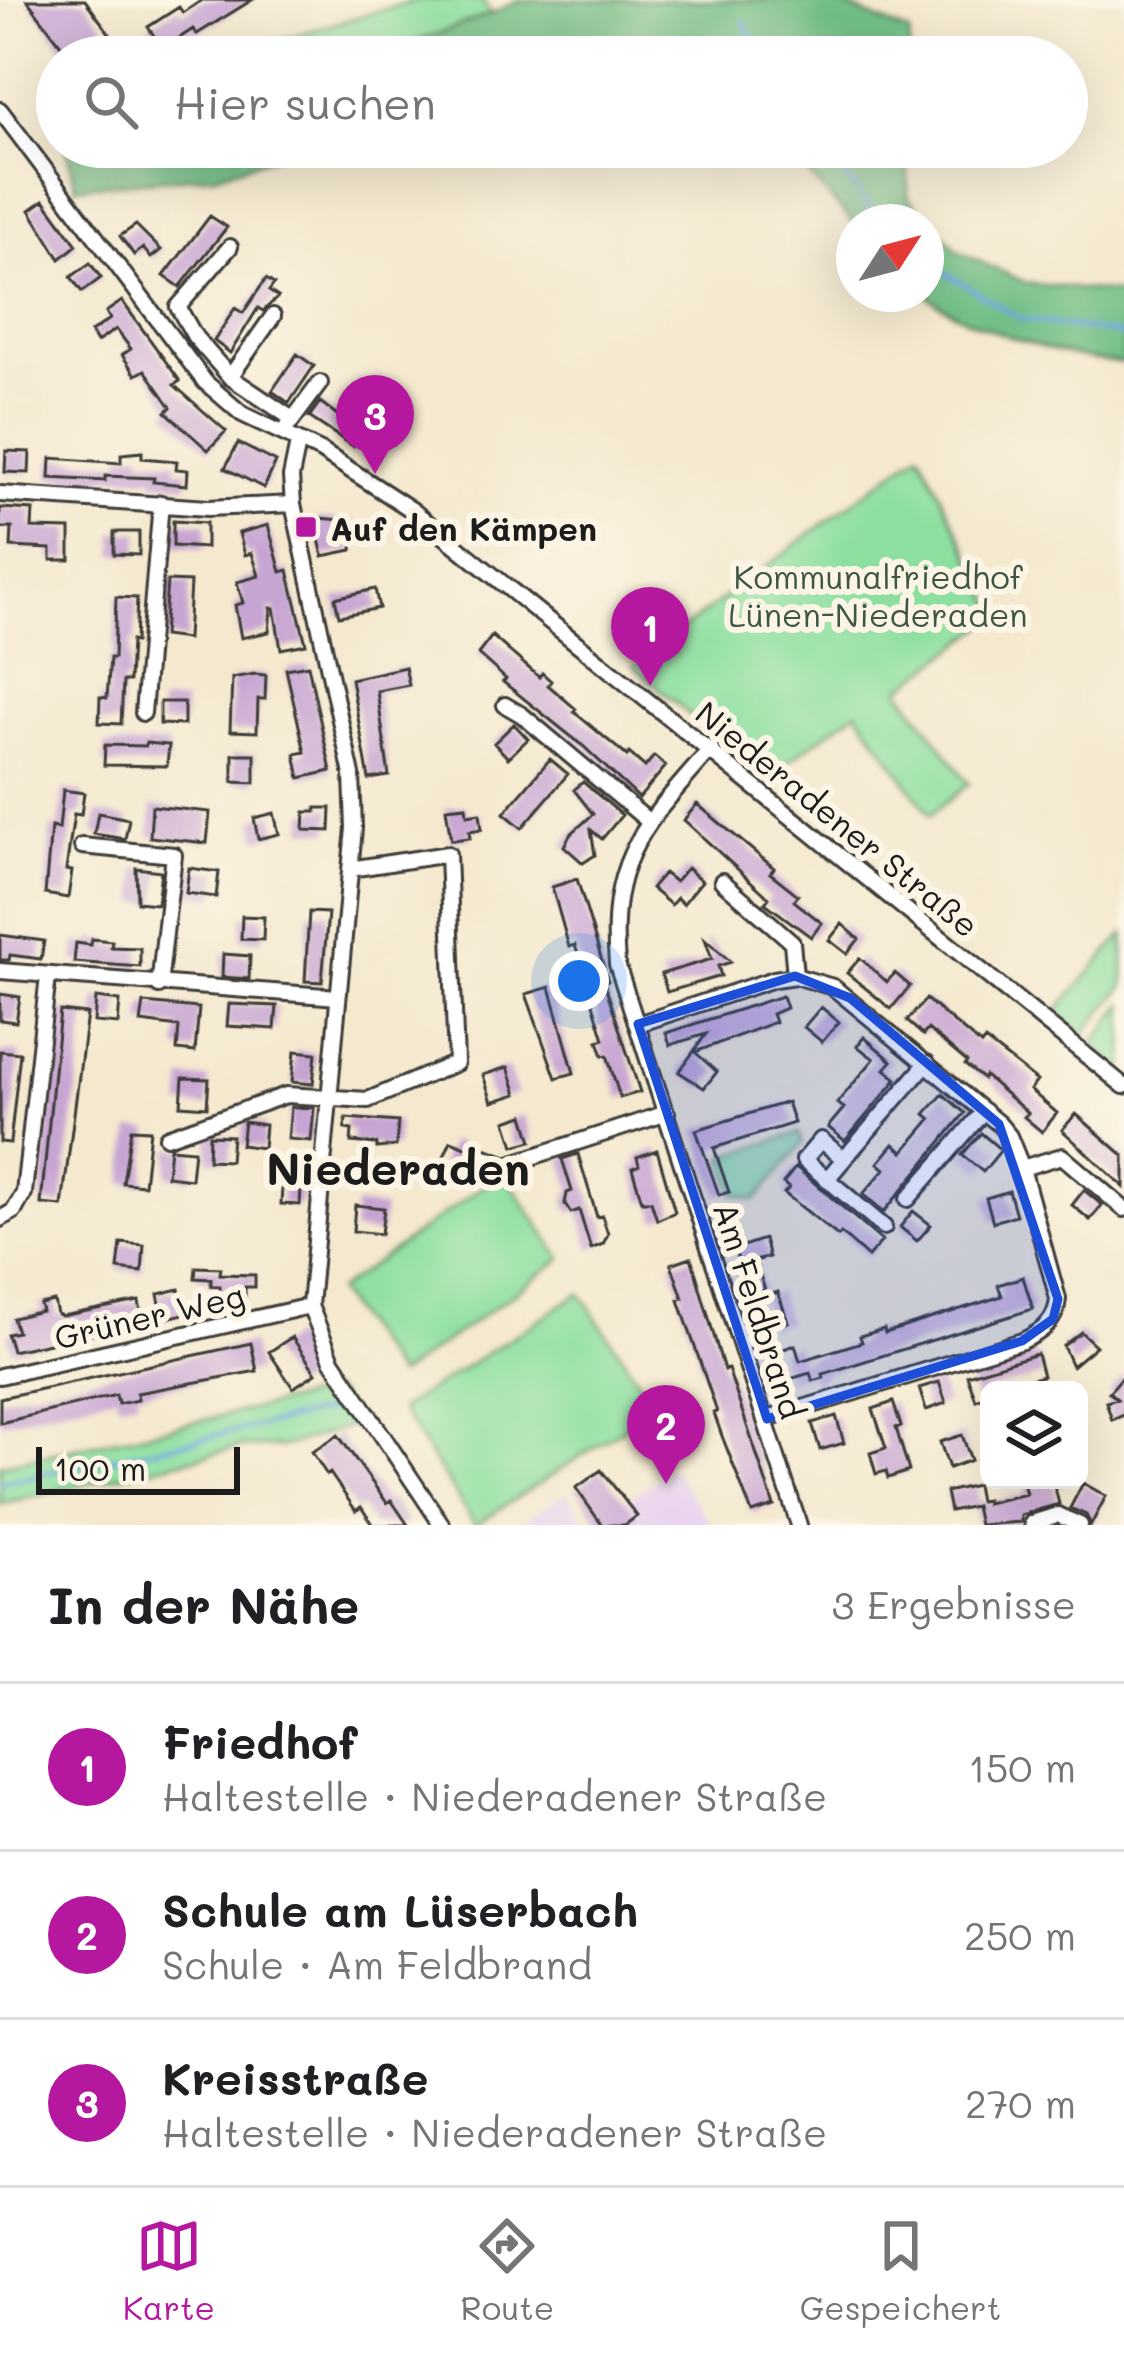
<!DOCTYPE html>
<html lang="de">
<head>
<meta charset="utf-8">
<style>
  :root { --surface:#fff; --page:#f2f2f2; --text:#202124; --muted:#757577; --line:#e0e0e0; --accent:#b5179e }
  body { margin:0; font-family:Mali,sans-serif; background:var(--page); color:var(--text) }
  .controls { position:absolute; right:36px; bottom:36px; display:grid; overflow:hidden; border-radius:18px; box-shadow:0 12px 48px #0002 }
  .controls button { width:108px; height:108px; display:grid; place-items:center; padding:0; border:0; border-bottom:3px solid var(--line); background:var(--surface); color:var(--text); font:60px sans-serif }
  .compass { position:absolute; left:836px; top:204px; width:108px; height:108px; border-radius:50%; background:var(--surface); box-shadow:0 12px 48px #0002; rotate:54deg }
  .scale { position:absolute; left:36px; bottom:30px; width:204px; box-sizing:border-box; padding-left:12px; border:6px solid #1c1c1c; border-top:0; font-size:33px; line-height:42px; white-space:nowrap; color:#1c1c1c; -webkit-text-stroke:9px #fcf5e5; paint-order:stroke }
  .you { position:absolute; left:579px; top:981px; width:42px; height:42px; margin:-30px; border:9px solid #fff; border-radius:50%; background:#1a73e8; box-shadow:0 0 0 18px #1a73e833 }
  .badge { display:grid; place-items:center; width:78px; height:78px; border-radius:50%; background:var(--accent); color:#fff; font-size:39px; font-weight:700 }
  .pin { position:absolute; translate:-50% -99px; filter:drop-shadow(0 3px 6px #0008) }
  .pin::after { content:''; position:absolute; top:63px; width:42px; height:36px; background:inherit; clip-path:polygon(0 0,100% 0,50% 100%) }
  .list { margin:0; padding:0; list-style:none }
  h2 { display:flex; justify-content:space-between; align-items:center; height:156px; margin:0; padding:0 48px; font-size:51px }
  h2 small { font-size:39px; font-weight:400; color:var(--muted) }
  .list li { display:grid; grid-template-columns:78px 1fr auto; gap:36px; align-items:center; box-sizing:border-box; height:168px; padding:0 48px; border-top:3px solid var(--line) }
  .list b { display:block; font-size:45px; white-space:nowrap }
  .list p { margin:0; font-size:39px; white-space:nowrap; color:var(--muted) }
  .list em { font-size:39px; font-style:normal; color:var(--muted) }
  .icon { flex:none; width:66px; height:66px; fill:none; stroke:currentColor; stroke-width:2; stroke-linecap:round; stroke-linejoin:round }
  .map { position:relative; flex:none; width:1124px; height:1525px; overflow:hidden }
  .search { position:absolute; background:var(--surface); box-shadow:0 12px 48px #0002; left:36px; right:36px; top:36px; height:132px; display:flex; align-items:center; gap:30px; box-sizing:border-box; padding:0 42px; border-radius:66px; color:var(--muted); font-size:45px }
  .sheet { height:660px; background:var(--surface) }
  nav { display:flex; justify-content:space-around; align-items:center; box-sizing:border-box; height:168px; border-top:3px solid var(--line); background:var(--surface); font-size:33px; color:var(--muted) }
  nav a { display:grid; justify-items:center; gap:6px }
  nav .on { color:var(--accent) }
  .map>svg:first-child { display:block }
  .built { fill:#e7d2ef }
  .green { fill:#8ddfa0; stroke:#547e5e; stroke-width:3 }
  .forest { fill:#72be86; stroke:#476d51; stroke-width:3 }
  .lines { fill:none; stroke-linecap:round; stroke-linejoin:round }
  .stream { stroke:#70a5dd; stroke-width:4.5 }
  .building { fill:#c7a5d3 }
  .minor-casing { stroke:#3c3b37; stroke-width:20 }
  .minor { stroke:#fff; stroke-width:14 }
  .marked { fill:#1d4ed8; fill-opacity:0.2; stroke:#1d4ed8; stroke-width:9; stroke-linejoin:round }
  .poi-dot { fill:#b5179e; stroke:#fcf5e5; stroke-width:4.5 }
  .labels { text-anchor:middle; dominant-baseline:central; stroke-width:12; stroke-linejoin:round; paint-order:stroke }
  .poi-label { font-size:33px; font-weight:bold; fill:#1c1c1c; stroke:#fcf5e5; text-anchor:start }
  .park-label { font-size:33px; fill:#3e5644; stroke:#fcf5e5 }
  .street-label { font-size:33px; fill:#1c1c1c; stroke:#fcf5e5 }
  .district-label { font-size:45px; font-weight:bold; fill:#1c1c1c; stroke:#fcf5e5 }
</style>
</head>
<body>
<div class="map">
<svg width="1124" height="1525" viewBox="0 0 1124 1525">
  <rect width="100%" height="100%" fill="#fcf5e5"/>
  <filter id="ink" filterUnits="userSpaceOnUse"><feTurbulence type="fractalNoise" baseFrequency=".00833" numOctaves="2"/><feDisplacementMap in="SourceGraphic" scale="24" xChannelSelector="R" yChannelSelector="G"/><feConvolveMatrix kernelMatrix="1 2 1 2 8 2 1 2 1" color-interpolation-filters="sRGB"/></filter>
  <filter id="wash" filterUnits="userSpaceOnUse"><feTurbulence type="fractalNoise" baseFrequency=".004" numOctaves="4" result="noise"/><feDisplacementMap in="SourceGraphic" scale="48" xChannelSelector="R" yChannelSelector="G"/><feGaussianBlur stdDeviation="2.7" result="paint"/><feColorMatrix in="noise" values="0 0 0 0 0 0 0 0 0 0 0 0 0 0 0 0 0 1.4 0 .05"/><feComposite in="paint" operator="in"/></filter>
  <g filter="url(#wash)">
    <rect width="100%" height="100%" fill="#f4e8ce"/>
    <path class="built" d="M672,1468L711,1525H591Z
      M566,1492L589,1525H518Z"/>
    <path class="green" d="M417,0H481L492,14L374,57H219Z
      M920,452L999,615L900,689L969,784L930,815L857,711L764,779L633,666Z
      M1124,934V986L1082,1036L1054,1014Z
      M1124,1004V1071L1093,1044Z
      M799,1133L803,1143L756,1200L735,1194L724,1157Z
      M503,1172L562,1259L397,1376L336,1291Z
      M580,1293L656,1407L475,1525L400,1409Z
      M334,1391L359,1424L282,1447H241L0,1504V1465Z"/>
    <path class="forest" d="M518,0H832L910,33L909,57H664L631,46L596,57H374L492,14Z
      M66,147H305L215,175L76,187Z
      M783,147H908V197L959,252L1027,283L1124,294V363C1071,361 967,328 925,294L926,222L854,224Z"/>
    <g class="lines">
      <path class="stream" d="M744,21L762,57
        M822,147L881,222
        M926,261L1021,319L1124,335
        M0,1483L327,1411"/>
    </g>
    <g id="blocks">
      <path class="building" d="M27,0H85L115,41L97,55L91,46L77,57H70Z
        M202,0H252L197,34L193,29L163,49L148,27L179,7L183,13Z
        M44,200L77,245L60,259L30,210Z
        M210,216L227,227L180,287L164,276Z
        M136,225L161,250L151,258L143,248L134,255L120,236Z
        M90,263L101,278L82,292L71,277Z
        M266,279L274,284L269,291L278,297L263,311L258,308L230,353L214,341L235,308L243,313Z
        M122,301L180,381L174,385L226,431L208,450L166,412L171,407L145,370L136,375L122,355L131,349L116,329L97,342L91,332L110,319L106,312Z
        M297,354L314,366L289,403L272,391Z
        M320,402L344,420L350,409L368,419L353,446L309,417Z
        M238,443L276,462L264,488L225,468Z
        M6,451L30,452L29,473L5,472Z
        M142,452V458L177,461L176,469L188,470L187,485L153,482L154,478L105,476V481L50,478L51,458L121,463V454Z
        M0,508L33,510L32,528L70,529V560H51V549L11,547L12,528H0Z
        M319,518L355,521L352,550L323,556L315,522Z
        M173,521L206,523V548L173,546Z
        M268,525L281,572L288,570L306,644L281,649L274,608H271L269,632L241,638L235,605L243,603L237,582L259,576L252,553L245,555L239,533Z
        M114,532H139V555L114,554Z
        M167,581L190,582L187,639L163,636Z
        M375,589L379,608L339,616L335,598Z
        M116,597L137,598L135,642L131,641L129,681H123L121,724L99,723L100,697L107,698L110,658H114Z
        M492,636L539,677L542,673L551,681L548,685L576,709L574,712L627,756L629,753L645,767L654,756L666,766L639,798L583,746L503,682L506,679L478,654Z
        M308,665L331,771L300,778L295,754L305,752L286,669Z
        M405,667L409,685L377,691L389,776L369,779L351,679Z
        M255,674L266,675L265,699H258L257,732L230,731L232,678Z
        M160,702H184V725L160,724Z
        M514,724L528,739L508,758L494,743Z
        M146,743L169,745L167,766L104,765L105,745L145,746Z
        M233,754H255V783L233,782Z
        M550,759L568,774L522,828L504,813Z
        M583,782L622,815L602,839L591,830L595,855L583,863L564,846L570,835L593,814L574,790Z
        M63,790L84,793L81,815L74,814L66,870L72,871L68,898L45,894L51,827L59,829Z
        M697,804L774,868L770,873L798,895L794,901L822,923L811,937L765,903L769,898L684,820Z
        M152,806L210,812L207,843L150,837Z
        M466,806L467,815L480,813L482,829L469,831L470,838L451,840L446,808Z
        M316,808H331L330,831L304,830L305,812H316Z
        M98,813L129,819L125,839L94,834Z
        M274,813L279,834L258,839L254,818Z
        M136,868L161,871L157,904L137,902Z
        M189,868L219,872L216,897L186,893Z
        M687,868L702,881L683,904L677,898L671,905L651,888L664,873L675,882Z
        M577,879L608,981L604,982L640,1092L620,1098L607,1055L603,1056L598,1041L604,1039L575,945L569,947L552,887Z
        M309,912L328,913L322,982L305,981Z
        M242,916L264,917L263,940L241,939Z
        M842,924L859,939L847,954L829,940Z
        M0,935L44,941L41,959L10,955L9,960H0Z
        M92,939L112,941L111,947L140,948V967L74,962L76,943L91,945Z
        M705,939L731,962L718,966L721,976L667,992L661,974L712,959Z
        M223,954L250,956L249,979L222,977Z
        M860,958L887,982L895,973L910,986L891,1009L847,973Z
        M550,987L574,1073L556,1078L526,994Z
        M0,994L20,997L16,1022L0,1020Z
        M782,996L786,1008L772,1014L775,1022L695,1052L717,1072L704,1088L679,1072L706,1034L670,1045L666,1033Z
        M96,998L120,1001L118,1024L94,1022Z
        M926,999L981,1045L985,1040L1037,1081L1030,1090L1057,1113L1042,1132L1024,1117L1028,1113L985,1076L983,1079L965,1065L967,1062L928,1029L923,1035L907,1021Z
        M144,1003L199,1008L195,1052L177,1050L179,1027L141,1022Z
        M229,1004L277,1006L275,1029L227,1026Z
        M821,1007L839,1022L822,1042L804,1027Z
        M60,1011L87,1014L62,1206L41,1204Z
        M864,1037L892,1061L885,1069L897,1079L845,1141L828,1127L844,1108L837,1103L874,1059L857,1046Z
        M0,1051L20,1053L10,1143L0,1142Z
        M295,1051L316,1053L313,1084L292,1082Z
        M508,1067L517,1094L492,1102L483,1075Z
        M183,1078L209,1079L207,1107L181,1105Z
        M943,1094L965,1113L884,1212L863,1194L885,1169L878,1163L894,1144L903,1152L931,1119L925,1114Z
        M787,1102L794,1123L714,1148L729,1192L719,1195L696,1130Z
        M291,1107L314,1108L311,1141L288,1139Z
        M1076,1114L1124,1156V1187L1062,1130Z
        M524,1115L532,1141L514,1146L506,1121Z
        M346,1118L398,1122L396,1146L377,1148V1144L351,1142L352,1130L345,1129Z
        M244,1122L265,1125L263,1148L241,1145Z
        M131,1129L150,1130L144,1185L123,1183Z
        M981,1133L1001,1150L983,1172L962,1155Z
        M209,1135L232,1136L230,1161L208,1160Z
        M451,1141L476,1151L470,1164L475,1171L461,1184L447,1178L452,1167L441,1163Z
        M170,1148L194,1150L191,1179L167,1176Z
        M657,1150L675,1212L657,1220L651,1201H642L632,1168L639,1165L637,1157Z
        M578,1154L597,1217L602,1216L608,1234L603,1244L591,1249L579,1210L571,1213L565,1204L567,1193L572,1191L562,1159Z
        M796,1167L882,1241L868,1257L841,1233L838,1236L784,1193L789,1188L783,1183Z
        M283,1170L302,1171L300,1205L281,1204Z
        M1084,1190L1102,1205L1090,1220L1072,1205Z
        M1009,1191L1016,1215L993,1222L986,1198Z
        M355,1205L384,1208L381,1234L353,1231Z
        M913,1211L931,1225L917,1241L900,1227Z
        M764,1239L769,1257L755,1261L765,1290L751,1294L734,1249Z
        M121,1243L144,1245L142,1272L118,1269Z
        M691,1257L724,1370L728,1369L774,1506L752,1513L722,1436L714,1413L717,1412L679,1300L683,1298L671,1264Z
        M196,1267L221,1268L220,1274L255,1275V1287H245V1300H220V1286H211V1279L195,1278Z
        M1023,1277L1033,1309L823,1374L824,1378L813,1381L810,1373L787,1380L778,1351L795,1345L800,1361L862,1342L860,1336L884,1329L885,1333L1002,1296L998,1285Z
        M179,1289L184,1314L163,1319L158,1294Z
        M778,1292L788,1322L770,1328L761,1298Z
        M54,1301L57,1314L62,1316L139,1301L143,1323L12,1351L7,1334L17,1332L13,1318L42,1311L40,1304Z
        M1081,1332L1096,1346L1072,1366L1063,1346Z
        M292,1337L316,1373L293,1388L269,1352Z
        M251,1343L257,1371L137,1393L138,1400L118,1404L116,1395L0,1423V1398Z
        M1037,1354L1043,1376L989,1390V1395L976,1400L967,1375Z
        M1124,1375V1415L1112,1420L1106,1402L1117,1399L1109,1392Z
        M939,1382L946,1403L926,1410L919,1388Z
        M893,1402L901,1426L896,1428L909,1471L888,1478L886,1471L876,1474L870,1453L886,1448L873,1409Z
        M836,1416L844,1443L820,1450L812,1423Z
        M338,1435L387,1503L391,1500L408,1525H373L361,1507L356,1511L330,1473L327,1475L312,1452Z
        M962,1435L971,1460L949,1468L940,1442Z
        M601,1470L637,1516L625,1525H602L576,1488Z
        M1036,1480H1053L1059,1504L1021,1515V1522L979,1525L975,1506L950,1511L946,1492L976,1485L979,1501L986,1500V1503L1026,1494L1023,1483Z
        M1083,1483L1106,1496L1091,1525L1086,1515L1070,1508Z"/>
    </g>
  </g>
  <g filter="url(#ink)">
    <use href="#blocks" fill-opacity="0" stroke="#3c3b37" stroke-width="3"/>
    <g class="lines">
      <g class="minor-casing">
        <path id="minor" d="M0,110L205,382L242,414L321,451L412,510L1124,1086
          M273,316L230,377L291,418
          M230,377L195,337L178,307L230,247
          M288,426L320,383
          M298,443L291,477L293,504L352,775L354,828L310,1306L332,1360L442,1525
          M0,494L208,508L293,504
          M505,705L522,715L648,821
          M143,713L161,503
          M711,749C645,825 608,857 617,964L799,1525
          M82,846L174,855L159,986
          M722,881L792,942L795,976
          M0,971L338,997
          M638,1024L774,979L795,976L833,987L999,1124L1009,1136L1022,1168L1058,1299C1056,1322 1042,1332 1022,1341L767,1419
          M167,1137L286,1095L368,1100L456,1063L448,854L350,869
          M485,1157L507,1165L667,1113
          M844,1159L927,1063
          M1022,1168L1062,1156L1124,1209
          M827,1179L804,1160L821,1140L844,1159L827,1179L884,1227
          M908,1199L984,1111
          M0,1219L14,1211L24,1193L48,976
          M0,1376L310,1306
          M1032,1523L1058,1515L1080,1525"/>
      </g>
      <use href="#minor" class="minor"/>
    </g>
  </g>
  <path class="marked" d="M795,976L850,998L999,1124L1058,1299L1053,1319L1022,1341L767,1419L638,1024Z"/>
  <rect class="poi-dot" x="294" y="515" width="24" height="24" rx="6"/>
  <g class="labels">
    <g class="poi-label">
      <text x="330" y="527">Auf den Kämpen</text>
    </g>
    <g class="park-label">
      <text x="878" y="575">Kommunalfriedhof<tspan x="878" dy="38">Lünen-Niederaden</tspan></text>
    </g>
    <g class="street-label">
      <text transform="translate(838 818) rotate(39)">Niederadener Straße</text>
      <text transform="translate(760 1310) rotate(72)">Am Feldbrand</text>
      <text transform="translate(149 1315) rotate(-13)">Grüner Weg</text>
    </g>
    <g class="district-label">
      <text x="398" y="1167">Niederaden</text>
    </g>
  </g>
</svg>
<div class="controls">
<button><svg class="icon" aria-label="layers" viewBox="0 0 24 24"><path d="M12 4l9 5-9 5-9-5zM3 14l9 5 9-5"/></svg></button>
</div>
<svg class="compass" viewBox="-18 -18 36 36"><path d="M0-13l5 13h-10z" fill="#e53935"/><path d="M0 13l5-13h-10z" fill="#757577"/></svg>
<div class="scale">100 m</div>
<div class="you"></div>
<div class="pin badge" style="left:650px;top:686px">1</div>
<div class="pin badge" style="left:666px;top:1484px">2</div>
<div class="pin badge" style="left:375px;top:474px">3</div>
<div class="search"><svg class="icon" aria-label="search" viewBox="0 0 24 24"><circle cx="10" cy="10" r="6"/><path d="M15 15l6 6"/></svg>Hier suchen</div>
</div>
<section class="sheet">
<h2>In der Nähe<small>3 Ergebnisse</small></h2>
<ul class="list">
<li><span class="badge">1</span><div><b>Friedhof</b><p>Haltestelle · Niederadener Straße</p></div><em>150 m</em></li>
<li><span class="badge">2</span><div><b>Schule am Lüserbach</b><p>Schule · Am Feldbrand</p></div><em>250 m</em></li>
<li><span class="badge">3</span><div><b>Kreisstraße</b><p>Haltestelle · Niederadener Straße</p></div><em>270 m</em></li>
</ul>
</section>
<nav>
<a class="on"><svg class="icon" aria-label="map" viewBox="0 0 24 24"><path d="M3 6l6-2 6 2 6-2v14l-6 2-6-2-6 2zM9 4v14M15 6v14"/></svg>Karte</a>
<a><svg class="icon" aria-label="directions" viewBox="0 0 24 24"><path d="M12 3l9 9-9 9-9-9zM9 14v-3h6M13 9l2 2-2 2"/></svg>Route</a>
<a><svg class="icon" aria-label="saved" viewBox="0 0 24 24"><path d="M7 4h10v16l-5-4-5 4z"/></svg>Gespeichert</a>
</nav>
</body>
</html>
